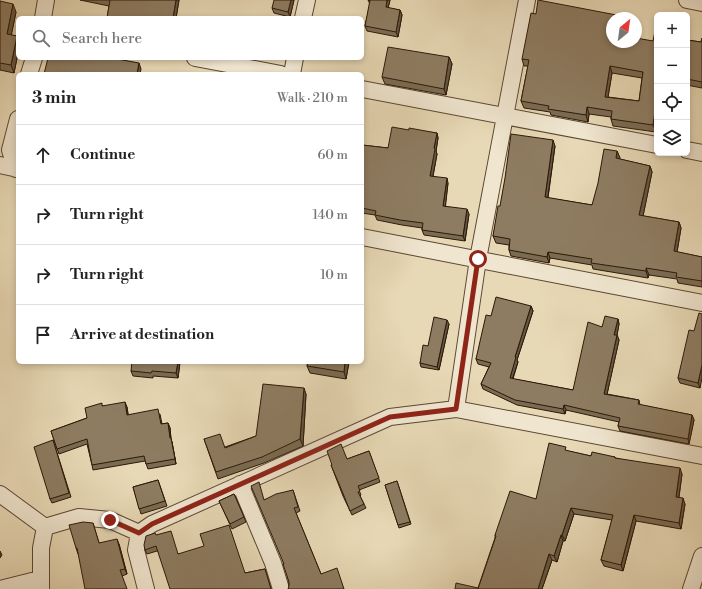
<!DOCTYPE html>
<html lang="en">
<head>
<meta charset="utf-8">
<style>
  :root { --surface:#fff; --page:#f2f2f2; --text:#222; --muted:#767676; --line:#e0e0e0 }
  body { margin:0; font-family:"Libre Bodoni",serif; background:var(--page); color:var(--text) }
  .controls { position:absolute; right:12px; top:12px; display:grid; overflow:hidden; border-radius:6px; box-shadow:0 2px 6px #0003 }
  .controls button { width:36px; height:36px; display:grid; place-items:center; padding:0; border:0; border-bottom:1px solid var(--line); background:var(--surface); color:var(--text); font:20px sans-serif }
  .compass { position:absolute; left:606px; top:12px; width:36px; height:36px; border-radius:50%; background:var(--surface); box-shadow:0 2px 6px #0003; rotate:29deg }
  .stop { position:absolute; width:12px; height:12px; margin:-9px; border:3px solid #8f2418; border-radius:50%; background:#fff }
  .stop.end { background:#8f2418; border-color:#fff; box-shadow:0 1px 4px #0008 }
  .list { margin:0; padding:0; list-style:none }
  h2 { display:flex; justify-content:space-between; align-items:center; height:52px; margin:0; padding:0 16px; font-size:17px }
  h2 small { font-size:13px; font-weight:400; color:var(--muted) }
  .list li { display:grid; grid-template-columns:26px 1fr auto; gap:12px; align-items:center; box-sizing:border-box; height:60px; padding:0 16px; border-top:1px solid var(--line) }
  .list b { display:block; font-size:15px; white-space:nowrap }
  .list em { font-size:13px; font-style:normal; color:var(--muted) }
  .icon { flex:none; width:22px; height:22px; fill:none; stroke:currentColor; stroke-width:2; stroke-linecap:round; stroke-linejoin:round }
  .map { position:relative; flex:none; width:702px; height:589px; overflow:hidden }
  .search { position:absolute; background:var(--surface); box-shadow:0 2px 6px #0003; left:16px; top:16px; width:348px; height:44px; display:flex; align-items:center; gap:10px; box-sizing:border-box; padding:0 14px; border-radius:6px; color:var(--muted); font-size:15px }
  .panel { position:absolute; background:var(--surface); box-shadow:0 2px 6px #0003; left:16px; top:72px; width:348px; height:292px; border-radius:6px }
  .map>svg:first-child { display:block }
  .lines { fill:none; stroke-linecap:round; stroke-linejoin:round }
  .street-casing { stroke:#5b4832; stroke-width:18 }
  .street { stroke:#f0e6d0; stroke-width:16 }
  .wall { fill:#7a6b54; stroke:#2c1806; fill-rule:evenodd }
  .shaded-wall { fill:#635745; stroke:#2c1806 }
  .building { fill:#8e7c62; stroke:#2c1806; fill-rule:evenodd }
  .route { stroke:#8f2418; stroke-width:5 }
</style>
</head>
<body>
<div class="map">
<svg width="702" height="589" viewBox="0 0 702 589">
  <rect width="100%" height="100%" fill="#e8d9b6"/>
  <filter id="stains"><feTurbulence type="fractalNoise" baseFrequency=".005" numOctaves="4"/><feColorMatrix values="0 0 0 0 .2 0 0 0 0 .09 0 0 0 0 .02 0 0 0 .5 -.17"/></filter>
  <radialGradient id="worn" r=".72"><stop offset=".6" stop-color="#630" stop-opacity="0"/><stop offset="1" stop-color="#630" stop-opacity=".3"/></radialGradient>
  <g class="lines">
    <g class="street-casing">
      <path id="street" d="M687,0L702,3
        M43,18L46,0
        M303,18L307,0
        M195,58L281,74
        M29,74L34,58
        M292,74L295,58
        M362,89L657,145
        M687,150L702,153
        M0,165L18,169
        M16,169L10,150L18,119
        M362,237L702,303
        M456,409L478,259L527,0
        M240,484L273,563L281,589
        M0,494L45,527
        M0,589L40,579
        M41,589V548L45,527L79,517L110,520L139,533
        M146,589L136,550L139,533L152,524L390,417L456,409L702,456
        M691,589L702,556"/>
    </g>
    <use href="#street" class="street"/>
  </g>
  <path class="wall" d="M80,0H179L176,18H107L109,6Z
    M294,0L290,17L274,13L272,8Z
    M368,0H390L388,8L400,10L402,15L398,37L367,31L365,26L370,4Z
    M0,1L16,12L11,35L17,36L18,40V53L14,73L0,70Z
    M702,38V88L687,85V40L701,42Z
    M612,42H636L656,132L613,126L611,119V117L589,114L588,122L551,115L550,112L524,108L521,101L528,66H524L522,59ZM612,73L642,78L639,101L608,97Z
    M449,57L452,64L446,95L385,84L382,77Z
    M409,130L437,133L438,138L436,151L437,154L433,176L448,183L445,206L469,214L465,241L424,235L422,230V228L402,225L377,220L375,215L362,213V145L388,148Z
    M555,146L548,198L592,205L617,151L620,158L619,159L650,166L652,172L643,216L679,222L681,228L677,252L702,257V287L678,283L677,279L649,275L648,278L593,269L592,265L550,258L549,263L511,256L509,250V245L496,243L493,236L500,206Z
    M531,306L533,311L517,360L518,362L513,379L573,390L602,327L618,319L619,324L617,335L619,340L607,394L639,400L640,405L692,415L694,420L689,444L620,431L618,426L619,422L566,410L565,414L517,405L483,389L481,384L489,367L478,364L476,359L491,316Z
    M449,324L439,370L421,367L420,363L428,346Z
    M694,331L700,388L680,383L678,378Z
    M180,362L178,378L153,376V378L133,376L131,371Z
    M308,362H349L346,379L310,373L307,366Z
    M306,394L303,446L264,463L218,479L204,439L225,447L256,436Z
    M102,406L127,407L128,415L160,414L162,424L168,423L170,428L171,439L172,442L176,464L148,469L145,461L93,470L92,465L87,444L59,454L51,431L87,418Z
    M53,440L71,497L52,503L50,499Z
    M369,451L380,482L359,490L361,495L360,496L366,508L352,515L343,496L331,465Z
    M567,451L591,456L615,457V458L682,474L679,497L685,504L681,529L636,521L623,571L604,566L601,560L612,520L574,514L565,541H563L557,562L552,560L542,589H455L478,588L495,538V535L536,499Z
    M158,480L167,506L141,514L133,487Z
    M397,481L411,524L399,528L385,485Z
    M293,490L300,511L296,513L321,574L289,586V582L284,564L264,500Z
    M234,494L246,522L232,529L219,501Z
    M93,523L99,543L119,544L127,574L122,576L78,554L76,548Z
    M156,535L178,554L245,573L265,569L271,589L157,551L147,554L145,550Z"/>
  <path class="shaded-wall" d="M176,0H179L176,18H173Z
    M291,0H294L290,17L288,12Z
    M387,0H390L387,12L386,7Z
    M13,4L16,12L10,42L7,34Z
    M400,10L402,15L398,37L396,32Z
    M17,36L18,40V53L14,73L11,65Z
    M449,57L452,64L446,95L444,89Z
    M139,63L141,69L140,74H137Z
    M610,66L612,73L607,103L605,97Z
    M657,98V122L656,132L653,125Z
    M587,107L589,114L588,122L586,115Z
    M437,133L438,138L436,151L437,154L432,181L430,176L434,148Z
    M553,140L555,146L547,203L545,197Z
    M617,151L620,158L618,165L616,158Z
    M650,166L652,172L642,221L639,215Z
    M447,178L448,183L445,211L443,206Z
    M467,209L469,214L465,241L463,236Z
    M679,222L681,228L676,258L674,251Z
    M548,252L550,258L549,263L547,257Z
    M646,268L649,275L648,278L646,271Z
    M531,306L533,311L517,360L518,362L511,383L510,378L515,357Z
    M618,319L619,324L616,340L614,335Z
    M447,320L449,324L439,370L437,367Z
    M617,335L619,340L606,399L604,394Z
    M178,362H180L178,378L176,373Z
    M345,362H349L346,379L344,372Z
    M702,365V378L700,388L698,383Z
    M304,388L306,394L303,446L300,439Z
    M125,402L127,407L129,420L127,415Z
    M564,405L566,410L565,414L563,409Z
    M692,415L694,420L689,444L688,439Z
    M168,423L170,428L171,439L172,442L176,464L175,459L170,438Z
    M680,468L682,474L678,503L676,497Z
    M683,498L685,504L681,529L679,523Z
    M571,508L574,514L565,541L562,535Z
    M634,515L636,521L623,571L621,565Z
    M561,535L563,541L557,562L554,556Z
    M117,539L119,544L127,574L125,569Z
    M0,551L2,555L0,558Z
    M549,554L552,560L542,589H538Z"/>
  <path class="building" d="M110,0H176L173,18H107Z
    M274,0H291L288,12L272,8Z
    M368,0H387L386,7L400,10L396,32L365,26L370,0Z
    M538,0L627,17V18H612V42H636V38L653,41L657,21V98L653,125L611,119L612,111L587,107L586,115L548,109L549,106L521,101L529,60L522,59L531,13L536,14ZM610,66L643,72L639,101L605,97Z
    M0,1L13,4L7,34L17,36L11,65L0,63Z
    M702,38V82L687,79V40L701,42Z
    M388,47L449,57L444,89L382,77Z
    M48,58H112L139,63L137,74H44Z
    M392,127L409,130V128L437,133L434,148L435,149L430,176L447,178L443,206L467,209L463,236L422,230L423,223L400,220L375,215L376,211L362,208V145L388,148Z
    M511,134L553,140L545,197L592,205L598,183L604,149L617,151L616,158L650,166L639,215L679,222L674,251L702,257V281L676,277L677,273L646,268V271L591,263L592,259L548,252L547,257L509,250L510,239L493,236L498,206H500L505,178Z
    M496,297L531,306L515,357H516L510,378L573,390L588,322L602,327L605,316L618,319L614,335H617L604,394L639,400L638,404L692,415L688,439L618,426L620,418L564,405L563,409L515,400L481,384L491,363L476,359L486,315L491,316Z
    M699,313L702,314V365L698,383L678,378L689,330L694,331Z
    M434,317L447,320L437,367L420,363L423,345L428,346Z
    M132,362H178L176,373L152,371L151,373L131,371Z
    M308,362H345L344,372L307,366Z
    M263,384L304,388L300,439L262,457L216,472L204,439L220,434L225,448L256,436Z
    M125,402L127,415L158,409L161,424L168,423L170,438H171L175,459L146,464L144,456L92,465L87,439L57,449L51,431L87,418L85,408L102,403V406Z
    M53,440L69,493L50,499L34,447Z
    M549,443L566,447L565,450L591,456L592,452L615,457V458L680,468L676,497L683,498L679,523L634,515L621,565L601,560L613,515L571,508L562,535H561L554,556L549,554L538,589H478L496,536L495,535L510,491L536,499Z
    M341,444L347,459L369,451L379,478L358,486L360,491L358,492L364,504L350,511L342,491L331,465H332L327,451Z
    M158,480L165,501L139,509L133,487Z
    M397,481L410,522L398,525L385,485Z
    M259,482L264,500L276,494L293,490L298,507L294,508L321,574L337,568L344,589H288L289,586V582L283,564H284L251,486Z
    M234,494L244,517L230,524L219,501Z
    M83,522L93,523L99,543L117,539L125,569L120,570L127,589H85L77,548H76L69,525Z
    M229,525L245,573L265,569L271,589H170L156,546L145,550L144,545L146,536L155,533L156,535L171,531L178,554L204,546L200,534Z
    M456,583L478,588V589H455Z"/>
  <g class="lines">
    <path class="route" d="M110,520L139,533L152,524L390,417L456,409L478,259"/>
  </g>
  <rect width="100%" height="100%" filter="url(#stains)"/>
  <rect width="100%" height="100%" fill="url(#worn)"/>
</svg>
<div class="controls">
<button>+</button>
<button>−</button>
<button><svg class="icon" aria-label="locate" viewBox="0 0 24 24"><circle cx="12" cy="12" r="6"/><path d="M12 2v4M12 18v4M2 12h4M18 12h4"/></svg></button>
<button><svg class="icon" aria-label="layers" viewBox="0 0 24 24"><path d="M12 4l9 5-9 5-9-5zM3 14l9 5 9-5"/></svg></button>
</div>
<svg class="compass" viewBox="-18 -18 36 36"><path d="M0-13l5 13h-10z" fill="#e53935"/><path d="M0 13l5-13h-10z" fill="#767676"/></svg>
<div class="stop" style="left:478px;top:259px"></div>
<div class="stop end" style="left:110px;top:520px"></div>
<div class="search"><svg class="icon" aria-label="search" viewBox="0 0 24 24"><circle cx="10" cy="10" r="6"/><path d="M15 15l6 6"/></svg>Search here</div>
<section class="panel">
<h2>3 min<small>Walk · 210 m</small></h2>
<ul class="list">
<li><svg class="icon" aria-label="ahead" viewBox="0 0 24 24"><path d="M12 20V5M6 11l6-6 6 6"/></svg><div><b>Continue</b></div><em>60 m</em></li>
<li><svg class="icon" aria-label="right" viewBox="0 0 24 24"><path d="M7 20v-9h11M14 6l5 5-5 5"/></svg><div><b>Turn right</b></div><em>140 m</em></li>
<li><svg class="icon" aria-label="right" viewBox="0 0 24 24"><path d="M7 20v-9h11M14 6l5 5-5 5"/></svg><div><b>Turn right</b></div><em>10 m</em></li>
<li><svg class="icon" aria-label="arrive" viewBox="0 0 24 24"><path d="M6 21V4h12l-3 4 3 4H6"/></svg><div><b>Arrive at destination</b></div></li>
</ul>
</section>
</div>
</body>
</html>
